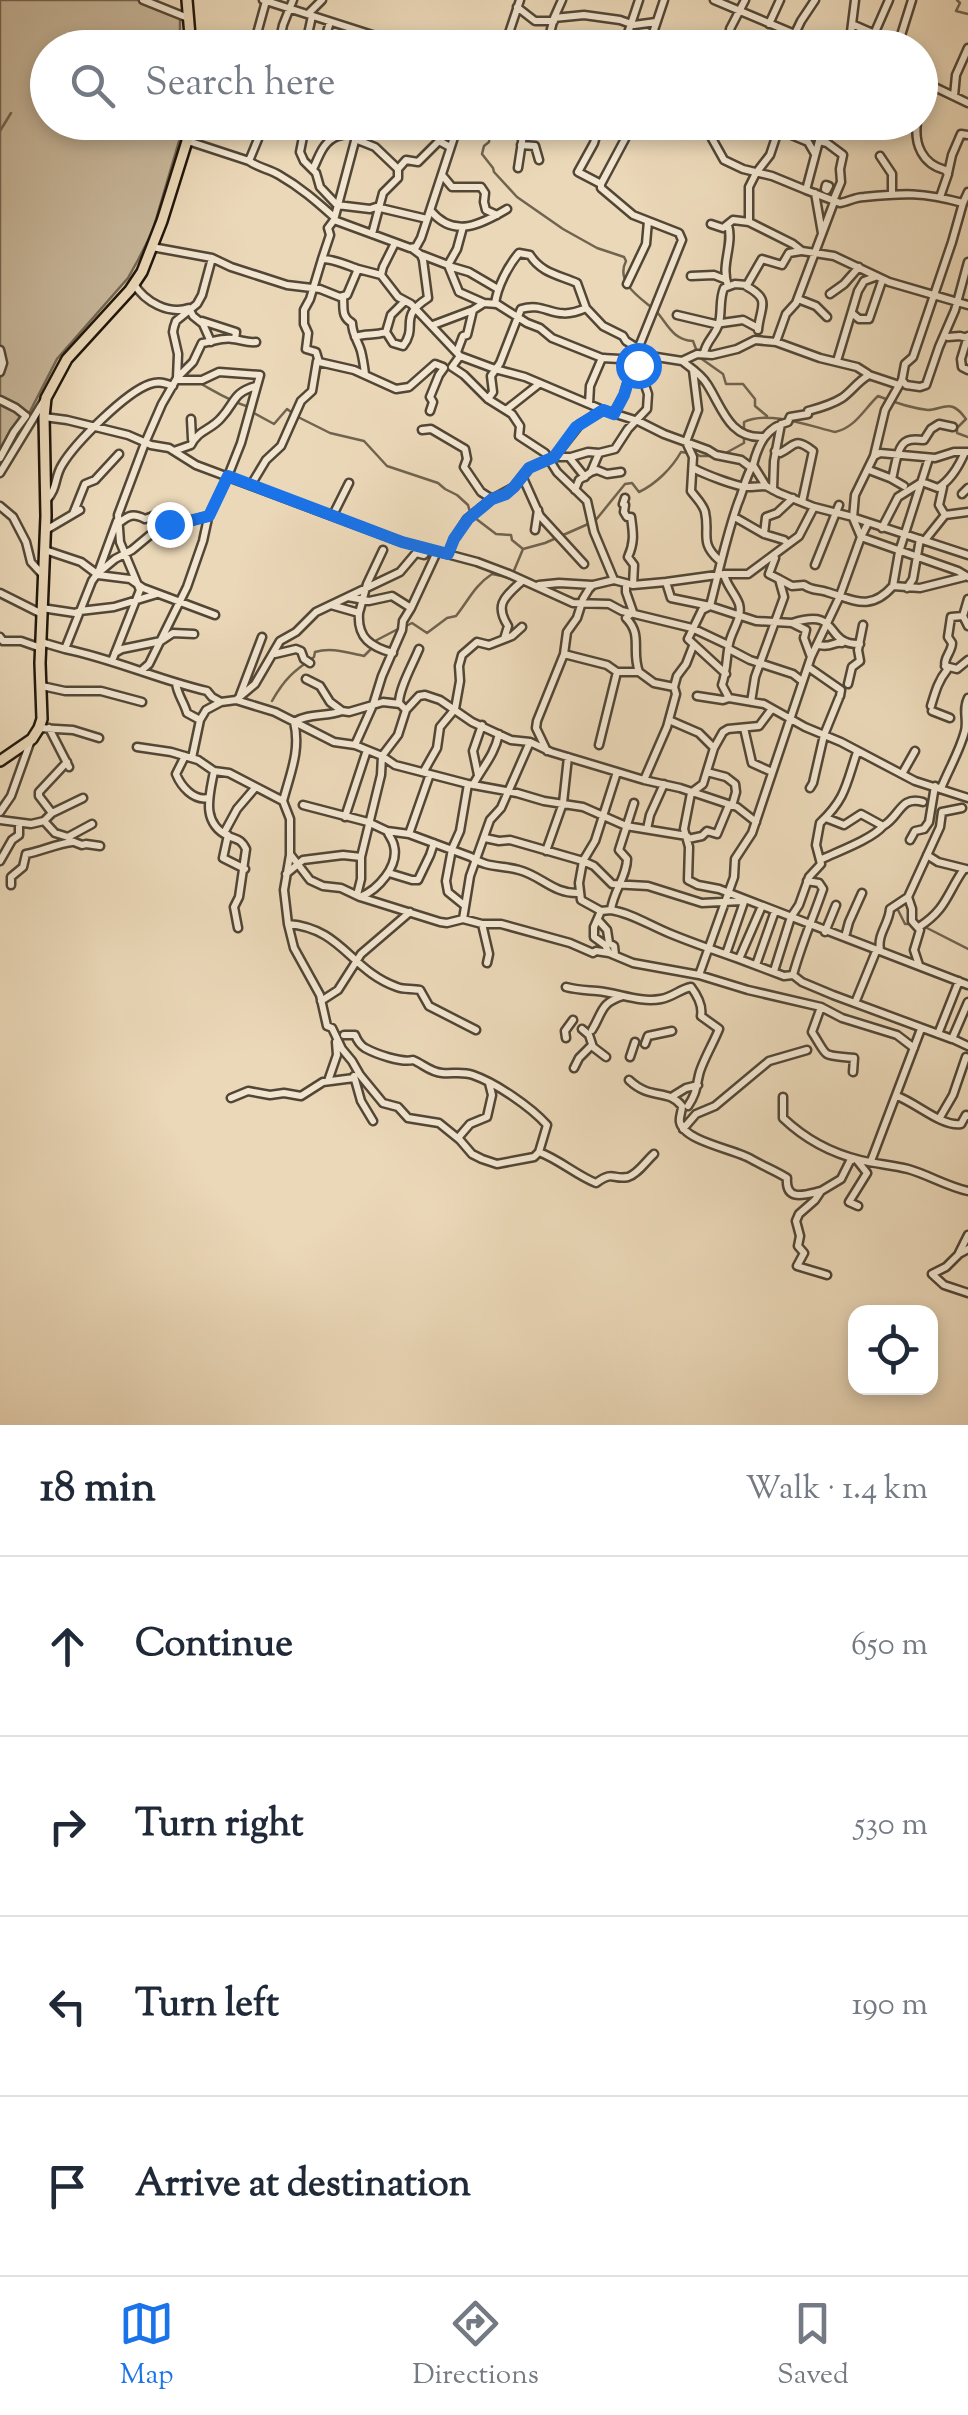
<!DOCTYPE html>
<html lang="en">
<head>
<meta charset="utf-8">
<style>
  :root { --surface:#fff; --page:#f6f6f7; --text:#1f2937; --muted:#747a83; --line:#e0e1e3; --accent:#1a73e8 }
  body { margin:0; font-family:"Sorts Mill Goudy",serif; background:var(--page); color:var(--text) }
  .controls { position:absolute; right:30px; bottom:30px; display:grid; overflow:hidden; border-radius:20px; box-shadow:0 5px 15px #0003 }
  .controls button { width:90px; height:90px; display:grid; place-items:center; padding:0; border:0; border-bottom:2px solid var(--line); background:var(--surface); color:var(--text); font:50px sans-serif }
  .stop { position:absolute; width:30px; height:30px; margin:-22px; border:8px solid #1a73e8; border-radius:50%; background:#fff }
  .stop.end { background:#1a73e8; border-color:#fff; box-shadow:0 2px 10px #0008 }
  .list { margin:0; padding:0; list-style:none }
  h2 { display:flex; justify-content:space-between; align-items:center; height:130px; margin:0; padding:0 40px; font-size:42px }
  h2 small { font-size:32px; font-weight:400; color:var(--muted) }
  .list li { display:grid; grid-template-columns:65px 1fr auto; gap:30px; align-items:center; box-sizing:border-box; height:180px; padding:0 40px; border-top:2px solid var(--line) }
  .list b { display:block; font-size:38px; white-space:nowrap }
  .list em { font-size:32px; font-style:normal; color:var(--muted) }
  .icon { flex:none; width:55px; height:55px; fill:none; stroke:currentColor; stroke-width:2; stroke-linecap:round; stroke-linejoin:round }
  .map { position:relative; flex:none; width:968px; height:1425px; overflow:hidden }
  .search { position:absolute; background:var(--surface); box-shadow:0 5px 15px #0003; left:30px; right:30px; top:30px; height:110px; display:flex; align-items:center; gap:25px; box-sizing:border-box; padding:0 35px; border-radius:55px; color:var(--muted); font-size:38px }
  .sheet { height:850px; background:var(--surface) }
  nav { display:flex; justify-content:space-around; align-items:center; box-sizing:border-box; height:140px; border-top:2px solid var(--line); background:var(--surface); font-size:28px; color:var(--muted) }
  nav a { display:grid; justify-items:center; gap:5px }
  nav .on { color:var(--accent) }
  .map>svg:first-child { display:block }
  .green { fill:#c8b79b; stroke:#746653; stroke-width:2.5 }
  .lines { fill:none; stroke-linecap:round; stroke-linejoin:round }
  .stream { stroke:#70634f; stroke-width:2.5 }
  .minor-casing { stroke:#524636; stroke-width:11 }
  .major-casing { stroke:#1f160b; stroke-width:14 }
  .minor { stroke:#f2e6d1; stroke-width:6 }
  .major { stroke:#ebd8b8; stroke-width:9 }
  .route { stroke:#1a73e8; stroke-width:12 }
</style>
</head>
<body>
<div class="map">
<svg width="968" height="1425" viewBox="0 0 968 1425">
  <rect width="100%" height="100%" fill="#ebd8b8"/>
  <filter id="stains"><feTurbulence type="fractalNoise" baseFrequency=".002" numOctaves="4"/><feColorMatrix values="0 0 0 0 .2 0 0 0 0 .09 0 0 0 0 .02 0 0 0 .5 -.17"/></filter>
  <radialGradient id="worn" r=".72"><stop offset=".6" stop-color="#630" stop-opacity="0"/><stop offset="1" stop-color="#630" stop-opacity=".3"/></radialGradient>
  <path class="green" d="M0,0H149L180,13V47L48,48V122L182,123V131L152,233L138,260L128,278L57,359L0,470Z"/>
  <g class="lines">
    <path class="stream" d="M957,0L960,3L956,11L968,14
      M491,122L489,142L484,146L482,154L493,168L494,172L517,197L563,229L597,248L624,257L626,261C616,281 636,295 651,307
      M0,131L11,113
      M657,312C668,325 673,340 693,341L699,357L723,374L726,384H743L755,399V406L767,416
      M203,385C219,394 232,402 249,407
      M254,413L274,424L287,409L298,417L330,433L364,441L387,466L438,483L445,489L457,495L468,505L470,512
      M744,430V422C768,410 810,426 835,432C855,428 864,409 878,396C893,402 911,408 928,410C937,410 945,404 953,407C960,410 962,414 966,419L957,428V433L968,437
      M695,453L700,456H711
      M724,454L744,443V438
      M475,518L496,534L511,535L512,540L523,549L545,543L595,521L625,484L632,483L639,492C656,484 672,468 681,452L688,453
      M513,573L523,549
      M406,626L412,623L427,633L447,618L456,616C468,601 475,585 492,574L507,577
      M375,641L398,629
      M272,701C285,678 294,671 314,657L315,652C332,647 348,653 364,656L372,648
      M898,910L905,924H913
      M925,927L968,949"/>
    <g class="minor-casing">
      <path id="minor" d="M143,0L188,18
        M263,0L413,48
        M714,0L828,48
        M517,7L535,21H554
        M308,14L322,0
        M554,18L562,0
        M769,24L780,0
        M852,24L884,38L899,40
        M191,41L206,40L226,48
        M253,48L266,1
        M278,48L283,25L293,0
        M305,48L312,16
        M325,48L324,42L330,22
        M504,48L520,0
        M546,48L554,18L584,15L620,20L634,25L656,22
        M623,48L639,0
        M648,48L664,0
        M730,48L733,40L730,29L745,0
        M788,48L801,21L815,0
        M844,48L851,32L855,0
        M868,48L889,0
        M897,48L912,0
        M920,58L923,65L922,80
        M920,80L968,103
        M954,96L956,75L968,48
        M920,110L930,84
        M306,122L300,152L304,161L316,173L320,187L337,205L370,209L376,207L427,219
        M360,122L334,220L410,248L416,247L421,238L459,122
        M600,122L594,143L578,172L601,184V188L633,215L679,233L682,240L634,359L624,395L614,413
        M685,122L705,126
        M710,122L705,126L724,160L743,169L772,176L806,190
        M773,122L789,134L808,142L815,154
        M781,122L770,155L756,173L749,187V222L793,244L802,251L834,256L889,282L968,305
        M824,122L806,190L840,203C848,202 855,197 864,197C904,193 922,192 963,203
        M917,122C914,144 922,164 945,170L948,174L940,197
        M355,139L375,147L398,169
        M188,141L249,161L265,122
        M819,141L827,143L843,155L840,169L841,182L833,201
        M521,145L535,146L539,160
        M880,156L892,174V192
        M249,161C259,168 269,169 279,175C300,187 316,201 334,217
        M518,168L525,122
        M313,169C318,159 322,145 332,139C339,134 349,135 357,130
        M948,173L952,155L961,134L968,135
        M442,175L452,187H481L485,193L484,202L486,210L497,215
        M601,184L634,122
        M826,185L829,186L827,190L825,189Z
        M968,192L963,203L952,242L913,357L905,364L902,380L885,410L874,456L855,495L853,518L861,537L958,571L968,577
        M815,193L822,233
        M431,211C454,239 482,224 507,209
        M711,224L723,228L733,220L749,222
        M728,225C734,245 720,265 728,286
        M372,234L383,193L398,178V169L406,160L418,162L439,141L450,147
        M152,247L212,258L231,267L287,285L320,289L340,297L347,295L358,269L381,275L398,297L411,304L460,356L452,367L464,375L488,399L512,414L520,426L519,436L545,453L557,472L587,501L594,532L614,580
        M422,255L448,265L457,249L463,227
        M322,259L330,235L328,228L334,220
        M448,265L459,292L484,303
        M452,267L469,272L498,289
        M358,269C349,266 331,258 322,259L310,299L304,310V324L308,333L306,349L316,352L319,362L354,370L396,389L409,387L435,364L443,367
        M381,275L383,267L395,243
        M691,276L714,275L724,279
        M134,284C145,302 169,315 189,308L193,316L203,324L211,342
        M627,284L646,244L648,221
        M746,286C772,300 760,306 758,330
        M830,294L844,284L859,267
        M343,297C344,309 341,316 352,323C352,334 358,341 361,351C363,359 364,366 365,374
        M798,299L816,306L827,317
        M495,304C497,287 508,266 519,253L530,255C541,273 559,275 577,283L586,308L603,326L623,336L626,341L650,356
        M853,314L859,319H869L882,281L880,278
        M677,315L715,324L743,320L758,328
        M202,321L236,332L235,339
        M433,325L473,310L484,303L497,304L527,323L540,328L552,338L602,358L620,359L632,366
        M386,332L391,315L404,302
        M968,336L961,359L962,367L968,370
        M355,337C367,333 373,336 386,332L393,343L403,346C419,325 397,318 428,298L423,260L421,255L413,249
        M948,337L960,336L967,338
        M776,342L786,314L796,303L834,202
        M0,350L3,363L0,372
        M457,352L463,336L467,335L473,310
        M704,353C706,341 716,335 719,323C722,311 719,300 724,288L735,284L747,285L762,259L782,265L789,253L801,251
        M460,356L495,369L525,377L603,410L638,421L664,434L708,450L716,455L741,460L749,466L753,465C745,478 744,489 738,503C726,537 719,571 710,606L702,610L688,639L726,674
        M682,361C691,368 701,374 707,384C722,407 729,439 763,437
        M837,361L858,291L864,281L875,277
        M633,369L650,356L682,361L697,354L712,355L737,349L755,340L776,342L820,358L857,367L868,374
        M693,370L698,410L686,442L693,457L691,491C696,498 703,504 705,512C710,534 699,542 719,560
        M178,377L193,362L202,343C212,342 223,337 233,339C242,340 247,343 256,342
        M902,380L906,385L920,387L926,385L939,347L955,310L968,262
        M899,385L869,375C857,382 852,391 842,398C831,405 819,408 808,411V414L790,417L788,422C766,427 758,445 753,465L766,486L779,493L814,507L849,516L968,555
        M488,399L493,392L491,376L500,363L521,309C547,301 553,323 586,308
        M0,400L16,408L26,416
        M589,404L590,386L602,358H605
        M506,410L539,384
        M430,411L433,402L430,397L439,375L444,368
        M44,417L67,420L128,435L151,445L169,448L196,465L402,542L477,562L509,574L573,603L609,604L622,611L692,628L728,645
        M191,419L192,439
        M422,430L431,429L465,449L467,459L464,467L481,492L492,499
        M174,451L191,445C198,430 211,430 221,418C236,402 232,393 256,386
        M775,451L780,453C795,446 794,436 813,451L802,502
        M874,456L880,453L935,458L954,452H967
        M554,457H569L585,477
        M571,457L588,452L599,453
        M0,458L14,432L26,416
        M693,468C704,474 737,487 748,487C754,487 760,486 766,486
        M869,470L890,478L904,486
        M591,472L597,470L607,474L621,472
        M0,473L45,399
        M523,478L540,516L584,564
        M892,479C895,468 897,445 907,441C913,438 919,440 924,440L931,429L939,424L953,427
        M251,485L266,460L281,446L301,401L312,391L317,361
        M943,487L939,505L945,515
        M575,490L579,480L591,472L599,453L615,449L628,429L647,409L648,394L638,365
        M773,490L774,461L781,424
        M962,494L968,488
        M625,498L623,504L625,505L624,512L627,517H631C633,532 635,542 628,557L634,565L633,585
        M46,501C58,488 54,478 62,465C75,443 126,392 150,384C159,381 165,383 173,386
        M0,506L13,517L26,542L31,562L43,575
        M73,514L85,484L95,480L119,454
        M333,515L349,483
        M738,519L764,534L766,517L777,513L793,498
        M119,523C129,515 133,513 145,519L156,515L171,526
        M882,528L898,497L922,482L938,488C951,480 959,466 965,452
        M46,530L80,510
        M535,530L538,510
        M764,534L784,540L787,543
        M925,540L945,515L968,512
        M45,550L81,562L97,574
        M448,554L454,539L467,519L492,499L514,487L529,468L554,457L580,424L602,411
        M815,565L839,505
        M99,570L117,521
        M724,574C726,585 735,593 739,604C743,618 731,631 729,644C726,659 727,670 722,685L729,698L764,704L805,727L841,742L915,781L968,798
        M98,575L130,579L143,588L215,615
        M779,579L792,586L804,585C812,591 818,589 827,592C854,600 870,612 893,586L920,588L964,577
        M666,582L724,574H748L799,536L814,507
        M626,584V592L633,612L626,618C643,635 631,650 639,672L654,683L674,687
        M539,585L559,583L592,585
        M893,586L899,552L929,458
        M907,588L913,579L920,539
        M0,593L42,614
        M348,597L369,601L392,596L411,608L437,552
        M331,605L359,613C357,638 371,647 393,653
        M42,608L75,613L80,611L114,607L157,594
        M359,613L367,584L383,550
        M963,616L968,626
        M792,623C843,607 822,645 860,644
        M0,637L3,641H21L41,648
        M504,639L508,626C494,604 505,597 522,581
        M41,642L65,649L92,581L97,574L115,559L132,550L150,535L169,526L208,516
        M819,645C831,648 835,641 842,643
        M65,649C114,659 159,680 207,691L212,697L221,702
        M729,649L750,660L793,674L802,681
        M115,653L122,649L161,641L173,633L194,634
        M275,654L296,649L301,651L304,659L310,663
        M564,654L607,665L617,672H639
        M112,661L140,590L120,542L118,515L145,443L162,404L177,378L178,354L173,332L174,327L176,321L197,304L202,295L212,258
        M945,666L957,669L968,660
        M808,667L841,690L840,696
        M141,671L149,664L187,587L203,541L208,518L228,476L241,443L260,375L219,372L202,380H176
        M306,679L320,686L330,702L342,711L349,712L373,705L382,676L402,630L403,621L411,608
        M176,683C177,694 184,702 187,713L200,720
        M848,684L852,667L860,661L858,650L863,625
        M42,686L65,691H101L142,702
        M240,695L262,637
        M697,696L723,700L729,698
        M236,700L255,684L280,641L296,632L316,612L400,572L416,553L424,555L427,550
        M751,702L755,677L784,597L779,579L769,574L775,558
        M931,706C935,693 938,681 947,670C941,659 952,653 952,643L948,637L951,617L963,616L968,599
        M406,710L419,696L425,695L440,700L472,722L511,740L530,742L551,752L644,780L680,788L737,807L756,822
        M771,710L759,726L728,729L723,732L714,748L703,784L691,793L684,829L689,847L688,880L698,885L719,889L968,985
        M932,711L950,718
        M669,720L699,733L714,748
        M39,728L73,730L99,738
        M49,728L69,767
        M744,728L752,763L772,772
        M355,745L373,705L383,702L400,704
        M599,745L617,672
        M137,747L171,752L198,760L214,771L229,773L283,801L290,819V854L310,880L323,886L341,888L360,897L440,922L447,923L463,919L482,924H501L570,943L593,953L596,951L609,953L633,963L699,975L748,990L821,1007L842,1018L897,1035L914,1048
        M547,751L536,728L537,721L564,654L567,632L577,618L583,599L589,589L593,585L614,580L633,585L666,582L671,598L710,606L756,621L792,623L806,630L804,638L811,657
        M185,756L176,774C181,786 193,801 208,798
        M192,758L200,720L206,710L221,702L236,700L275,712L334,742L355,745L382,756L395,765L468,784L517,793L544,801L583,807L626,826L687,836
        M214,771C210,794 200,822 228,836C238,840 241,839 246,849L239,897L234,907L238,928
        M424,771L437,748L440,727L455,709L460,681L459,666L462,655L477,642L489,645L512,636L522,627
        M707,772L726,777L735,784L736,792L732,806
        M902,774L915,751
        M478,775L473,751L482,725
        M644,780L667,727L676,694L674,687L677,676L686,664L693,646
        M473,785C483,766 494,756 499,734
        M810,788L813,783L824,735L839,698
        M939,788L942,786C950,767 960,750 965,731C968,719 962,710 968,698
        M283,801C290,774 301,750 294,722C309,713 326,717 342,711
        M303,805L368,822L387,831L409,834L471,857C486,868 502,865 519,870C542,876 553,894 579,893
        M0,812L11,796L31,740
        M52,813L39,796V792L67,762
        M345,817L367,750
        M826,818L844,825L861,814L883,826C900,817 900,795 923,802
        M0,820L31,824L44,821L55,833L68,837L92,824
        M44,821L52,813L83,798
        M647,829L650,815L664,784
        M224,833L237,809L255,788
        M409,834L430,774
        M228,835L223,858L245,869
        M485,838L499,841L510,840L583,861L594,866L612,884L648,886L702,903L742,901
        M688,839L702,836L707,831L717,834L729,805
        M69,840L82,845L86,844L100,846
        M910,840L915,831L924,829L929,822L935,786
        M546,851L563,803L568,757
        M290,855L284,890L288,924C342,928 351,971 397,987C404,990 412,988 420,990L429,1006L476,1030
        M927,855L938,862L966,869
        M822,859C839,851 872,839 883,826
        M0,861L12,840L19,835V824
        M389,873L412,880H418L430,855L434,843
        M286,874L303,860L343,855L361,857
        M11,885V877L23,867L26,854C42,851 56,844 72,842
        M357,895L361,879V857L381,775L382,756L398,735L406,710L399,703C399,688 413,664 419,649
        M360,897C378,890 399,866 394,846C393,840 389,836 387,831
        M464,905L448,892L446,881L452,849L460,831L468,784
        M762,906L739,959L784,976L793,975L802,982L833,995L952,1039L968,1002
        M611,910C631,913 651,926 671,934C693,943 716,951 739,959
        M601,911L581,900L579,883L583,861L595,841L617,772
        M791,917L799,905L809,877L821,864L816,845L820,823C846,798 846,785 857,752
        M463,919L470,876L490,820L501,808L530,742
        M598,920L607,930L609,943L614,946L615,955
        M288,924L294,948L320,995L327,1026L332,1028L342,1049L352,1061L360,1075L383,1103L398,1107L408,1118L439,1123L460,1140L472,1154L482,1159L497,1164L534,1157L539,1152L547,1125C531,1107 496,1083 473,1075C462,1071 453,1074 442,1073C430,1072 423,1064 413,1060C401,1063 376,1054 365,1048C360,1045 357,1040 355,1035H344
        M482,924L489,954L487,963
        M919,927C947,909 947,893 964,869
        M825,932L836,905
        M845,937L849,922L862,893
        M880,950C877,934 889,924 890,909L908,897
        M609,953L605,945L594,937V927L601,911L611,910C613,892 627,876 627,859L619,850L634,803
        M726,954L744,902
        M756,965L775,911
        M919,965L914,950L920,930L912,921V909L908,897L940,827L942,812L962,808
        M774,971L791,917
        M699,975L734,877L735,859L752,833L811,657L839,598L861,537L868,523
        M793,975C801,945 813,918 823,889L819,883L807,881
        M566,987C577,990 586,990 597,991C619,993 640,1003 661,999C673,997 680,989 691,987C697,995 703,1006 701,1016L719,1029C714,1042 701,1064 699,1075C696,1088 696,1094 688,1106
        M321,1001L338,990L361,954L410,912
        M855,1003L877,949
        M821,1007L812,1032C830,1060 820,1054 854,1058L853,1072
        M582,1029L589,1035L593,1047L606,1057
        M592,1030C603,1012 600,1003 623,996
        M938,1034L959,981
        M566,1038L565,1031L573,1020
        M953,1039L968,1046
        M645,1044L648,1036L672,1031
        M630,1057L635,1042
        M574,1068L579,1058L592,1045
        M354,1076L361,1101L373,1121
        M629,1080C651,1101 668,1088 682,1106C682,1112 679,1117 680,1122C683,1141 737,1150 751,1159C763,1166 776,1171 787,1178C785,1203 807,1194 821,1191
        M328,1081L337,1055L336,1042
        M673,1096L686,1088L698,1085
        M897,1096C918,1104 942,1127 961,1124L966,1115L968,1116
        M783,1097V1118C804,1138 831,1153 860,1160C876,1164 892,1165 908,1169C929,1175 946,1186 968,1191
        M231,1098L248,1091L270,1095L284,1093L301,1096L323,1082L354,1078
        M939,1119L953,1095L966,1057
        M683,1129L696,1114L715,1106L769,1061L807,1050
        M458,1138L470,1124L487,1117L492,1095L489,1083
        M539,1152C560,1160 576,1175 596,1183C614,1170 612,1180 628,1177C638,1174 646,1161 654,1154
        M856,1159L867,1173L849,1202L858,1206
        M871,1161L921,1029
        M968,1249L959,1254L946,1267L932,1274L944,1285L968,1293
        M959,1253L968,1235
        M827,1275L797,1266L804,1253L798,1246L800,1236L796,1221L799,1214L815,1200L821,1191L841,1179L850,1161L854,1159"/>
    </g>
    <g class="major-casing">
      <path id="major" d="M187,0L191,48
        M0,761L32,739L39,728L42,719L40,663L46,516L44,417L46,398L67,359L130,290L142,272L162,221L193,122"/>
    </g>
    <use href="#minor" class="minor"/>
    <use href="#major" class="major"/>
  </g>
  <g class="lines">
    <path class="route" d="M169,524L170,526L209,516L228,476L402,542L448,554L454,539L468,519L492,499L506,494L514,487L529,468L554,457L576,427L603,410L614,414L624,395L632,370L638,365"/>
  </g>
  <rect width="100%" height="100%" filter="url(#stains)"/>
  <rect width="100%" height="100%" fill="url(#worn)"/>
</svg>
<div class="controls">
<button><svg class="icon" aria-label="locate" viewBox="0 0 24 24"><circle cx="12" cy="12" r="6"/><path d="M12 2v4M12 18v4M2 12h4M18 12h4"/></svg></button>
</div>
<div class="stop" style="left:638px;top:365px"></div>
<div class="stop end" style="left:169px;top:524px"></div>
<div class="search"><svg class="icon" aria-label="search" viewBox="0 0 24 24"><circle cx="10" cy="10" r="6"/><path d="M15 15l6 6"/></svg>Search here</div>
</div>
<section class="sheet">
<h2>18 min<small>Walk · 1.4 km</small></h2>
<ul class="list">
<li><svg class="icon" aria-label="ahead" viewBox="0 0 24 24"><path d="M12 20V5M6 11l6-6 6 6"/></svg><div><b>Continue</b></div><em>650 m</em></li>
<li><svg class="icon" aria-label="right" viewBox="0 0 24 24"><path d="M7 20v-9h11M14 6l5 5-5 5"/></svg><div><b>Turn right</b></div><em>530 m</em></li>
<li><svg class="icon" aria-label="left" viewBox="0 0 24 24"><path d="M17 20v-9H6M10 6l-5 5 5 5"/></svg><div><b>Turn left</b></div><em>190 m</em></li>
<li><svg class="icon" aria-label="arrive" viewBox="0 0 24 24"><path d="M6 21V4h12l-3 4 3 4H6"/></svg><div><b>Arrive at destination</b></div></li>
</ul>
</section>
<nav>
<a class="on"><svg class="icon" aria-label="map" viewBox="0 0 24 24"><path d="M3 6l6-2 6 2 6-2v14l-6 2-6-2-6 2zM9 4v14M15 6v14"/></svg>Map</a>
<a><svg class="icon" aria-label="directions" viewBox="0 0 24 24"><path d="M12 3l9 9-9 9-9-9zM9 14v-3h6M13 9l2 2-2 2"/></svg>Directions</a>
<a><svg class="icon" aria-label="saved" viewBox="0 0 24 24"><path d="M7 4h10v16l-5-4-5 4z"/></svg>Saved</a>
</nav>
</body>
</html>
